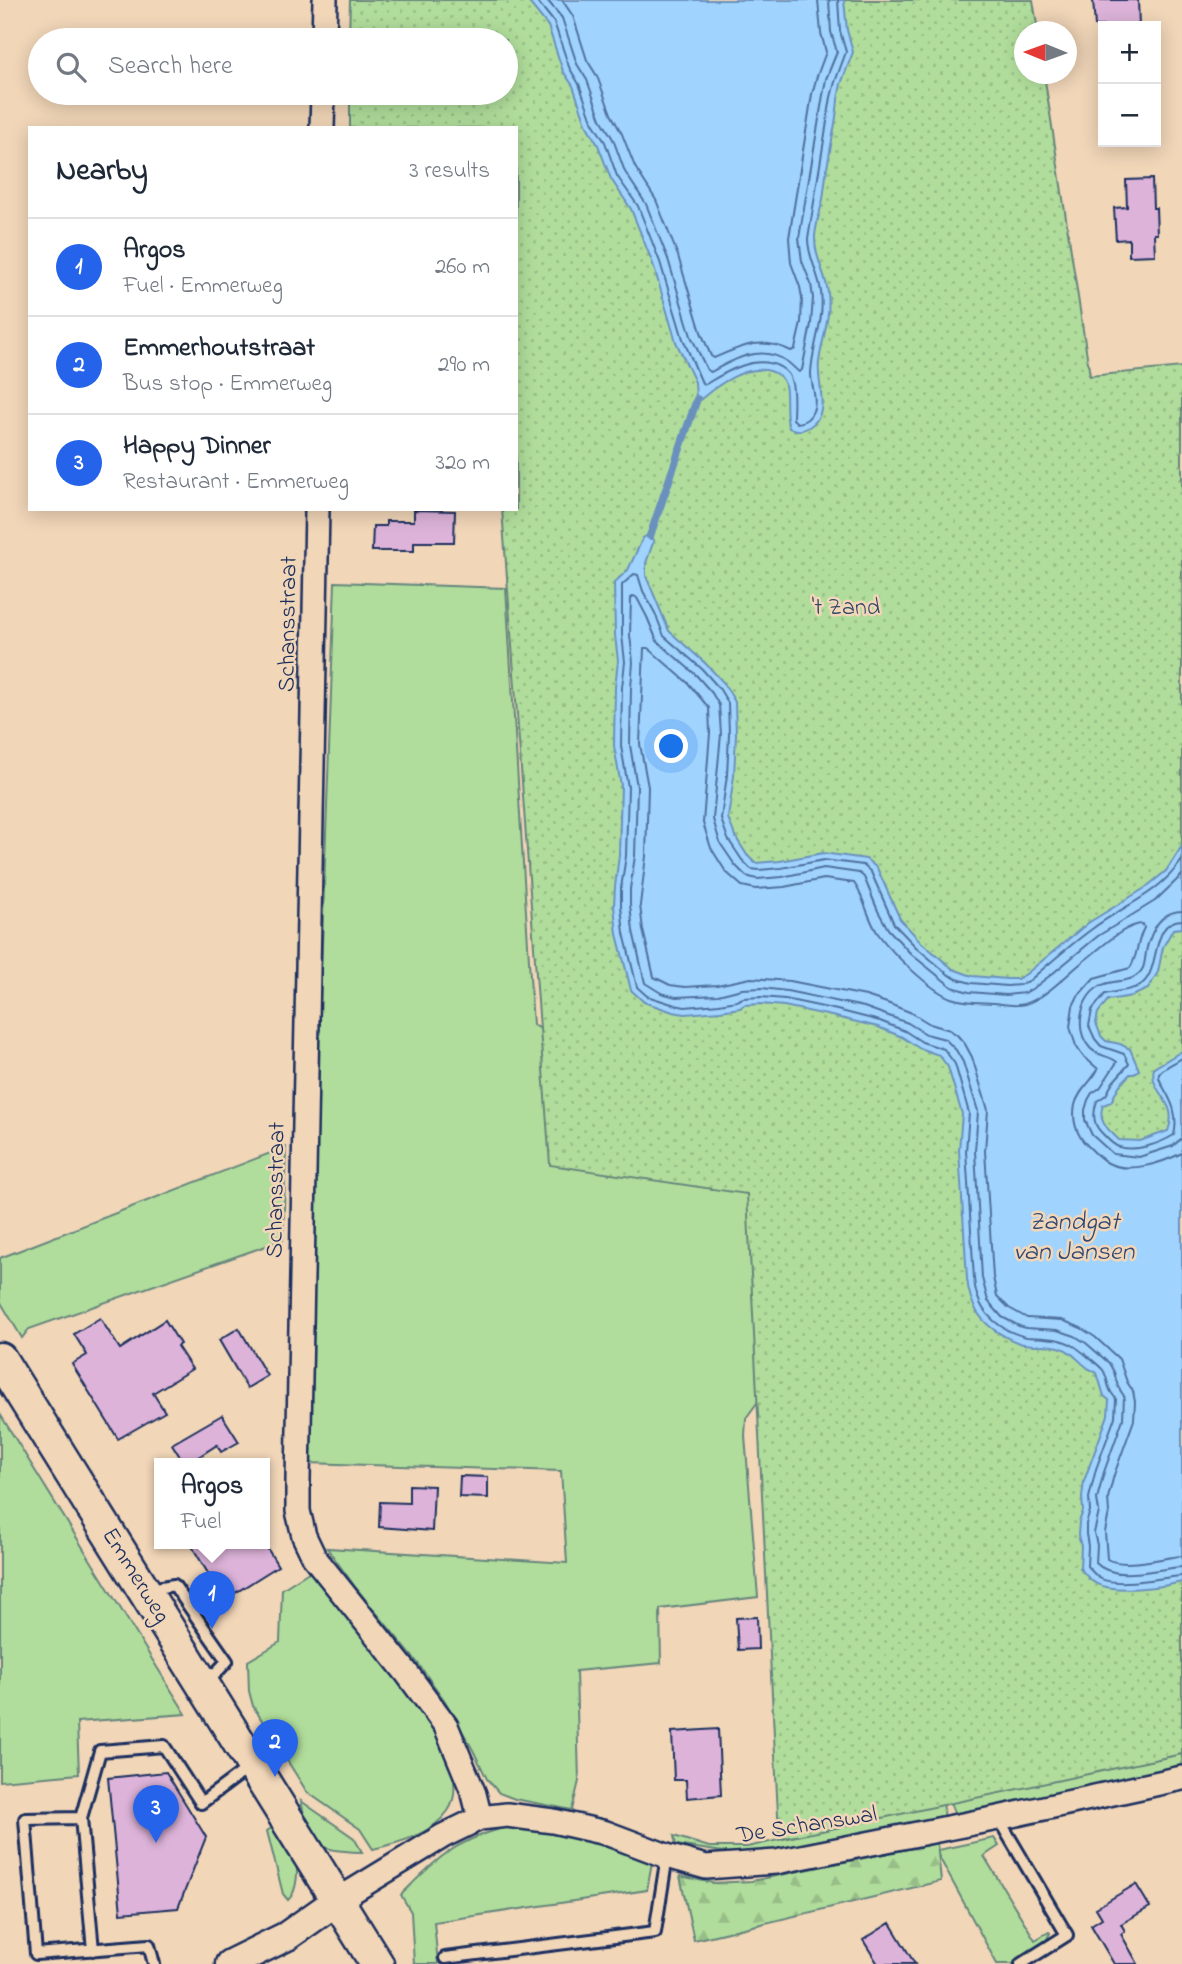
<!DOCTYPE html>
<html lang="en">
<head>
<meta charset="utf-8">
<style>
  :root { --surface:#fff; --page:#f6f6f7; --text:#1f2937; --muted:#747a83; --line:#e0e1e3; --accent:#2563eb }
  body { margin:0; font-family:"Indie Flower",sans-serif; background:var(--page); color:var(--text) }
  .controls { position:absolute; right:21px; top:21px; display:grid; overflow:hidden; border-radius:0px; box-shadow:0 4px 18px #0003 }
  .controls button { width:63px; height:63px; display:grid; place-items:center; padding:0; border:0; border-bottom:2px solid var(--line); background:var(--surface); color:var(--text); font:35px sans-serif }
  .compass { position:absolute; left:1014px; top:21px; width:63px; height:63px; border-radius:50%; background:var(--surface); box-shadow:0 4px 18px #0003; rotate:271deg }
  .you { position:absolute; left:672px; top:747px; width:24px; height:24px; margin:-18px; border:5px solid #fff; border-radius:50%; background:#1a73e8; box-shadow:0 0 0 10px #1a73e833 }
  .badge { display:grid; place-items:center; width:46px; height:46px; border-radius:50%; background:var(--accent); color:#fff; font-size:23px; font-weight:700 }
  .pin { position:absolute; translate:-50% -58px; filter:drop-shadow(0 2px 4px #0008) }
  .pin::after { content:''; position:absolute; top:37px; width:24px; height:21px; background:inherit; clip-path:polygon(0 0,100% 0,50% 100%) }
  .popup { position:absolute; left:154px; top:1458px; width:116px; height:91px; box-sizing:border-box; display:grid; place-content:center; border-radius:0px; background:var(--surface); filter:drop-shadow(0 2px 5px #0005); font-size:23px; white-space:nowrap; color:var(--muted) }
  .popup b { font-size:26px; color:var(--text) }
  .popup::after { content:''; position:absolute; left:50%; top:100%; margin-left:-14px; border:14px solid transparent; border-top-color:var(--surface) }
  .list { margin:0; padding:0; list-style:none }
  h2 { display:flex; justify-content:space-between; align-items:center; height:91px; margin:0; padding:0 28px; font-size:30px }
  h2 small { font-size:23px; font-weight:400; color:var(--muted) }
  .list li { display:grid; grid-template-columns:46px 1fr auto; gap:21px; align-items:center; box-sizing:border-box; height:98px; padding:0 28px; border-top:2px solid var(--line) }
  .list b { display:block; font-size:26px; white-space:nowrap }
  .list p { margin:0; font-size:23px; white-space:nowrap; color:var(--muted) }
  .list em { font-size:23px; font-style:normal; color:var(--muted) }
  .icon { flex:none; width:38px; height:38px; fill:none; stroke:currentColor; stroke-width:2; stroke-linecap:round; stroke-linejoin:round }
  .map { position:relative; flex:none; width:1182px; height:1964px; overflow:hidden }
  .search { position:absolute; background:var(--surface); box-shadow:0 4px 18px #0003; left:28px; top:28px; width:490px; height:77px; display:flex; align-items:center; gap:18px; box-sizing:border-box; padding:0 24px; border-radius:38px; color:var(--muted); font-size:26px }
  .panel { position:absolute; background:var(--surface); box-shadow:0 4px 18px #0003; left:28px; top:126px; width:490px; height:385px; border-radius:0px }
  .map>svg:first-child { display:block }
  .grass { fill:#b0dd9b; stroke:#66867c; stroke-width:2 }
  .forest { fill:url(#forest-firs); stroke:#66867c; stroke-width:2 }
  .park { fill:url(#park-dots); stroke:#66867c; stroke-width:2 }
  .water { fill:#a0d3fe; stroke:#6b91be; stroke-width:2 }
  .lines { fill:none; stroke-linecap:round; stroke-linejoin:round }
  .shore { stroke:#50719e; stroke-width:2 }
  .stream { stroke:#6b91be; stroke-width:8 }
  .building { fill:#ddb3d9; stroke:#1b2f5e; stroke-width:2 }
  .service-casing { stroke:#1b2f5e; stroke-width:16 }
  .minor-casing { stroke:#1b2f5e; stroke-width:28 }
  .tertiary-casing { stroke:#1b2f5e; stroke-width:33 }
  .secondary-casing { stroke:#1b2f5e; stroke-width:37 }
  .service { stroke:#f1d6b8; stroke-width:10 }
  .minor { stroke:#f1d6b8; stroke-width:23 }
  .tertiary { stroke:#f1d6b8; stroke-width:28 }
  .secondary { stroke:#f1d6b8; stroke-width:32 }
  .labels { text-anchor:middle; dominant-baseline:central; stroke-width:5; stroke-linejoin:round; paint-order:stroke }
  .park-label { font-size:24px; fill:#314967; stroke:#f1d6b8 }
  .street-label { font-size:24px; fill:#1b2f5e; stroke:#f1d6b8 }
  .water-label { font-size:26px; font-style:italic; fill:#2f4876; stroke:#f1d6b8 }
</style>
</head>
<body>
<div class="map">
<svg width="1182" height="1964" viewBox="0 0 1182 1964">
  <defs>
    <pattern id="forest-firs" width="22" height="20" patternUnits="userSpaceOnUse" patternTransform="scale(1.75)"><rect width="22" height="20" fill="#b0dd9b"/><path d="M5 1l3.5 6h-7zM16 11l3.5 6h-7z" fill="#97be88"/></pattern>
    <pattern id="park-dots" width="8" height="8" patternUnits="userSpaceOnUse" patternTransform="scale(1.75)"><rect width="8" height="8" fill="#b0dd9b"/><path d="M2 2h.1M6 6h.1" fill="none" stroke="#97be88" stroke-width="1.8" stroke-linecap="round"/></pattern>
  </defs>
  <rect width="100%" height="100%" fill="#f1d6b8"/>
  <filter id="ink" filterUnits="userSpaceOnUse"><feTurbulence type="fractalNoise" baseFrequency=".0143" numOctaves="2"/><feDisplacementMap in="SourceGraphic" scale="14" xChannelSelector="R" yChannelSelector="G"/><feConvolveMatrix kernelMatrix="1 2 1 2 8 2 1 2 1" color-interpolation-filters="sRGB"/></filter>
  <g filter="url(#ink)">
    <path class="grass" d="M335,582L506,588L533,1025L906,1199L746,1418L745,1436L758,1597L660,1609L661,1663L576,1671L579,1781L572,1810L515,1799L499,1793L487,1779L473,1750L445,1701L417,1662L356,1588L327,1548L567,1563L561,1471L307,1463L312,1225Z
      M286,1147L283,1240L29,1329L22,1338L0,1301V1258Z
      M0,1414L186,1714L77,1722L79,1774L0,1781Z
      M312,1570C339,1603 366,1636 393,1669C405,1684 419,1699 430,1715C444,1737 465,1787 448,1811C432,1834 399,1843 373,1849L360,1829L307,1792L253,1706L249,1691L248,1661L280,1642L282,1589Z
      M1182,1754V1767L955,1815L950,1802Z
      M301,1801L354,1838L362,1852C314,1850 311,1847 301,1801Z
      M944,1803L943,1817L784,1851L747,1854L730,1853L676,1845L674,1836L709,1847H747Z
      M275,1826C281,1835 290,1845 294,1855C299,1867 298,1891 288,1900L283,1894L267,1831Z
      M503,1828C556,1828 603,1845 652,1862L647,1890L434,1922L438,1964H414L411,1912L401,1895C436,1859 453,1842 503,1828Z
      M994,1838L999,1846L984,1856L1035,1940L1049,1932L1050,1933L1044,1945L1014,1964H997L938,1855V1850Z"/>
    <path class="forest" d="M937,1843L941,1881L694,1940L680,1876L713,1883L752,1881Z"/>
    <path class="park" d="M350,0H1033L1038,31L1024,32V74H1044L1090,376L1182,367V1754L817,1832L784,1838L779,1835L747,1194L550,1165L502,509H516V128H350V93H506V40H349Z"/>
    <path class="water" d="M527,0H844L847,30L853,52L841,84L838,99C837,118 832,138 829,157C826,171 825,185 823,199C820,212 816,224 815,236C814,257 826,273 828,293C831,317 822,339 819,362C816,382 832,414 809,427C803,431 796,431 789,428C784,414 788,399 785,385C783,377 777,373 770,371C745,365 719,384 701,399L696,398L695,382L676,342L653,264L631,209L611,179L598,145L587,126L573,86L563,71L548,26Z
      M648,535L654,540L646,563V576L669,631L706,664L724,683L735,702L736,734L734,776L728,818L735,836L747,855L755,863L780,861L823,853L866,859L877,868L900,919L921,942L953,969L972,976L1007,979H1017L1026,974L1088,923L1145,888L1166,871L1182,846V928L1173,929L1163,947L1158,972L1148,989L1132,996L1108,1000L1098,1013L1096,1023L1101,1036L1106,1041L1120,1044L1130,1049L1139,1070L1134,1074H1130L1119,1086L1111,1102L1103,1105C1097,1122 1108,1129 1119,1140L1140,1141L1168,1131C1180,1100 1148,1094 1154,1068L1182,1051V1582C1162,1587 1113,1594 1095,1583C1089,1580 1084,1573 1080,1568L1081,1546L1078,1535L1079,1522L1083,1511L1082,1497L1084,1481L1108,1415L1109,1400L1104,1396L1097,1373C1094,1371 1091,1370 1088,1368C1078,1361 1074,1353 1062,1348C1049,1344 1037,1346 1024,1344C1017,1343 1010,1339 1004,1336C980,1323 970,1306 967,1279L959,1150L962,1114L948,1067L939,1055L919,1048L902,1037L878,1027L836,1017L784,1006L761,1004L744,1005L740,1008L720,1011L685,1014L673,1012L644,1002L631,990L617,934L614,906L615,887L619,855L621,786L614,746L615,687L618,661L615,635L614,583L628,570L643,538Z"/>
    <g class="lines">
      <path class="shore" d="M536,0L554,22L569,67L579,84L593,123L605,142L617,176L638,206L660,262L683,339L702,383L706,384C727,371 756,354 780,367C785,370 790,375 791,380C795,391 793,408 793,419L797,423C805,422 810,419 813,411C818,399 811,386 811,373C812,346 825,320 821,292C819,273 808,258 808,239L831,97L835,82L846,52L840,31L838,0
        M547,0L562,18L577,64L587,80L601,119L613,139L625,172L646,204L668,259L691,336L707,370L711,372C734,359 761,344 786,361C791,364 795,369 799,372L802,370L811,324L813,298L811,284L802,261L799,238L823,95L826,79L837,52L831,32L829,0
        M562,0L573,16L587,60L597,76L611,114L622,134L635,167L656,200L678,256L701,332L711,356L714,358C742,346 761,336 791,351L795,349L801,323L802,298L800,287L791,263L789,238L812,94L817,76L826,52L821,33L818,0
        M1182,860C1158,895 1124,905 1092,929C1070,945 1050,963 1029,981L1019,985L1007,986L971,983L957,979L949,975L916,947L894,924L871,872L863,865L824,860L781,868L759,870L751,869L742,860L728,839L721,819L727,775L729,734L728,703L719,688L702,669L664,636L655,613L643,591L638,575L634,574L622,585V635L625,662L622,687L621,746L628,787L626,856L621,888V906L624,933L637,987L647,996L675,1005L685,1007L719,1004L737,1001L743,998L761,997L785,999L837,1010L880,1021L905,1031L922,1042L944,1049L955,1064L969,1113L966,1151L974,1279C976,1303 986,1318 1007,1330C1014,1333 1020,1336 1027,1337C1044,1338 1059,1337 1074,1346C1079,1349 1100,1366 1103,1370C1107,1376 1107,1383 1110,1390C1111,1393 1114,1396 1116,1399L1115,1417L1096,1469L1089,1498L1090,1511L1086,1524V1534L1088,1546L1087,1566C1091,1570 1095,1575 1099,1578C1117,1588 1162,1577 1182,1576
        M1182,875L1155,901L1098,936L1052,974L1035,987L1025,993L1006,995L969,992L952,987L911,954L888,929L878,911L864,877L859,873L824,868L782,877L757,879L746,876L735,865L720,843L713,819L721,734L719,705L712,693L696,675L657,641L647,617L637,598L634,596L631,598L630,635L633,662L631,688L630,745L637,787L635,856L630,889V905L633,931L645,983L661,993L676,997L718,995L742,989L762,988L787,991L864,1007L908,1023L926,1034L945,1039L956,1050L963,1062L978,1111L975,1151L982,1278L988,1301L1002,1317L1019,1326L1026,1328L1057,1330L1075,1336L1086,1343L1109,1363L1114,1372L1118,1387L1124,1396L1123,1419L1104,1472L1097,1499L1099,1512L1094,1533L1097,1545L1096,1563C1115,1583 1158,1568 1182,1567
        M1182,911C1164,911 1154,926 1149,941C1145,950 1146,960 1143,968C1134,985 1115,978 1100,986C1080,998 1074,1030 1090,1048C1098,1057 1110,1055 1117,1062L1100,1088L1092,1093L1088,1100L1085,1110V1120L1092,1135L1113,1154L1139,1157L1173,1146L1182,1138
        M1182,920C1150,921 1161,967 1143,983C1134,991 1116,991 1105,994L1092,1010L1089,1026L1095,1039L1101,1046L1124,1054L1129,1064L1113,1082L1106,1095L1097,1101C1093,1112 1092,1123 1101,1132C1106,1137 1112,1145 1119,1147C1136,1152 1159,1144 1174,1135C1182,1103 1156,1084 1159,1074C1162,1068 1176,1062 1182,1058
        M1182,1153C1162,1163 1129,1174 1108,1163C1100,1159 1093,1151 1087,1145C1076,1135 1072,1119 1075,1105C1079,1089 1092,1082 1098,1069L1082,1055L1076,1046L1070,1027L1073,1006L1078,996L1094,978L1130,968C1138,956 1137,940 1144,928L1143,924C1124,924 1100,949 1085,960C1067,974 1047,997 1025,1004C1014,1007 1004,1004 994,1003C979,1002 966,1003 951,998C930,990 893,954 879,935C867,919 865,898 854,883L824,879L784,887L756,889L742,886L726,872L711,848L703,823L710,733L709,708L688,683L648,648H644L640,744L648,787L646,856L640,905L643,930L654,977L670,985L685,987L717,985L751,978L790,981L866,996L887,1003L912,1013L930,1024L950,1030L957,1035L965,1044L972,1057L988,1110L985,1151L993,1277L997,1296L1009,1308L1027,1318L1062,1320L1081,1328L1095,1337L1119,1359L1127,1382L1133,1391L1135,1402L1134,1420L1114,1475L1108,1498L1109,1513L1105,1532L1107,1559C1124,1569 1163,1557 1182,1556"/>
      <path class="stream" d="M650,536L697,399"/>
    </g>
    <path class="building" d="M1093,0H1138L1139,26H1095Z
      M1152,179L1153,208H1156L1157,234H1154L1155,255L1129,256V239L1116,240L1114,208L1127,207L1126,180Z
      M414,510L455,511L454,542H414V551H372L373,526H386V521H414Z
      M100,1318L120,1349L165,1320L180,1344L177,1346L192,1369L153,1393L165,1412L118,1439L72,1364L87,1355L74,1334Z
      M239,1328L267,1376L247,1388L219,1340Z
      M222,1415L239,1442L221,1452L217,1445L189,1463H184L172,1444Z
      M460,1476L488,1477V1498L459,1497Z
      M409,1485L434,1486L432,1531L379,1527L380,1502L409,1503Z
      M190,1543H264L278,1566L224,1600Z
      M757,1617L758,1649L738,1650L736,1618Z
      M718,1729L721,1795L687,1798L686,1780H674L672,1732Z
      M166,1772L206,1837L178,1908L121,1913L108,1778Z
      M1136,1884L1150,1907L1121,1924L1125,1931L1121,1934L1138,1964H1114L1091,1925L1102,1918L1096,1908Z
      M890,1923L915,1964H878L863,1940Z"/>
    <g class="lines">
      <g class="service-casing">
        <path id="service" d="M150,1589L174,1585L227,1661L206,1684
          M81,1818L25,1819L36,1954L149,1945L154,1964
          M998,1818L1067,1935L1021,1964
          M93,1950L81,1818L100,1751L164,1746L201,1803L251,1766
          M445,1958L655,1932L667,1856"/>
      </g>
      <g class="minor-casing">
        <path id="minor" d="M324,40L325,0
          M322,128L323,93
          M317,509L298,1480V1511L304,1536L314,1557L406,1672L446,1726L474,1794L480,1818
          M338,1900L443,1836L480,1818L507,1815L553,1821L606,1833L667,1856L706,1867L776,1862L998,1818L1182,1778"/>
      </g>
      <g class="tertiary-casing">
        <path id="tertiary" d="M230,1964L287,1936L338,1900"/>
      </g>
      <g class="secondary-casing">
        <path id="secondary" d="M0,1359L377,1964"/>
      </g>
      <use href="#service" class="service"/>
      <use href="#minor" class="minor"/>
      <use href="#tertiary" class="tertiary"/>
      <use href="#secondary" class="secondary"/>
    </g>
  </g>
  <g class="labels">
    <g class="park-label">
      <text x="846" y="608">'t Zand</text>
    </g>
    <g class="street-label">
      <text transform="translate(289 624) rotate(-89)">Schansstraat</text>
      <text transform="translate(277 1190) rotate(-89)">Schansstraat</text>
      <text transform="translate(135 1576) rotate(58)">Emmerweg</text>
      <text transform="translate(807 1826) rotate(-9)">De Schanswal</text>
    </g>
    <g class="water-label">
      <text x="1074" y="1223">Zandgat<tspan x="1074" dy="30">van Jansen</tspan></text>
    </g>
  </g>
</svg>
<div class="controls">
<button>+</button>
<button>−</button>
</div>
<svg class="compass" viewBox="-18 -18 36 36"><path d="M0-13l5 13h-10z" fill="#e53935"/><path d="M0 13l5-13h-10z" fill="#747a83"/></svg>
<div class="you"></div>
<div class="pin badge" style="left:212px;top:1629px">1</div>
<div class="popup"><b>Argos</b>Fuel</div>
<div class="pin badge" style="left:275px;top:1777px">2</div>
<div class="pin badge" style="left:156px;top:1843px">3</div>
<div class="search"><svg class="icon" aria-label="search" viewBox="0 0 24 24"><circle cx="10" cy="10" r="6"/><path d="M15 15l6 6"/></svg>Search here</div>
<section class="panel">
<h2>Nearby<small>3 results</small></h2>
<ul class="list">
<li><span class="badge">1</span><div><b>Argos</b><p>Fuel · Emmerweg</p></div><em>260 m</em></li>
<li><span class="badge">2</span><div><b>Emmerhoutstraat</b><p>Bus stop · Emmerweg</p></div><em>290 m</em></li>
<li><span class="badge">3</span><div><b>Happy Dinner</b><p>Restaurant · Emmerweg</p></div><em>320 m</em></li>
</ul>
</section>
</div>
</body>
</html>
